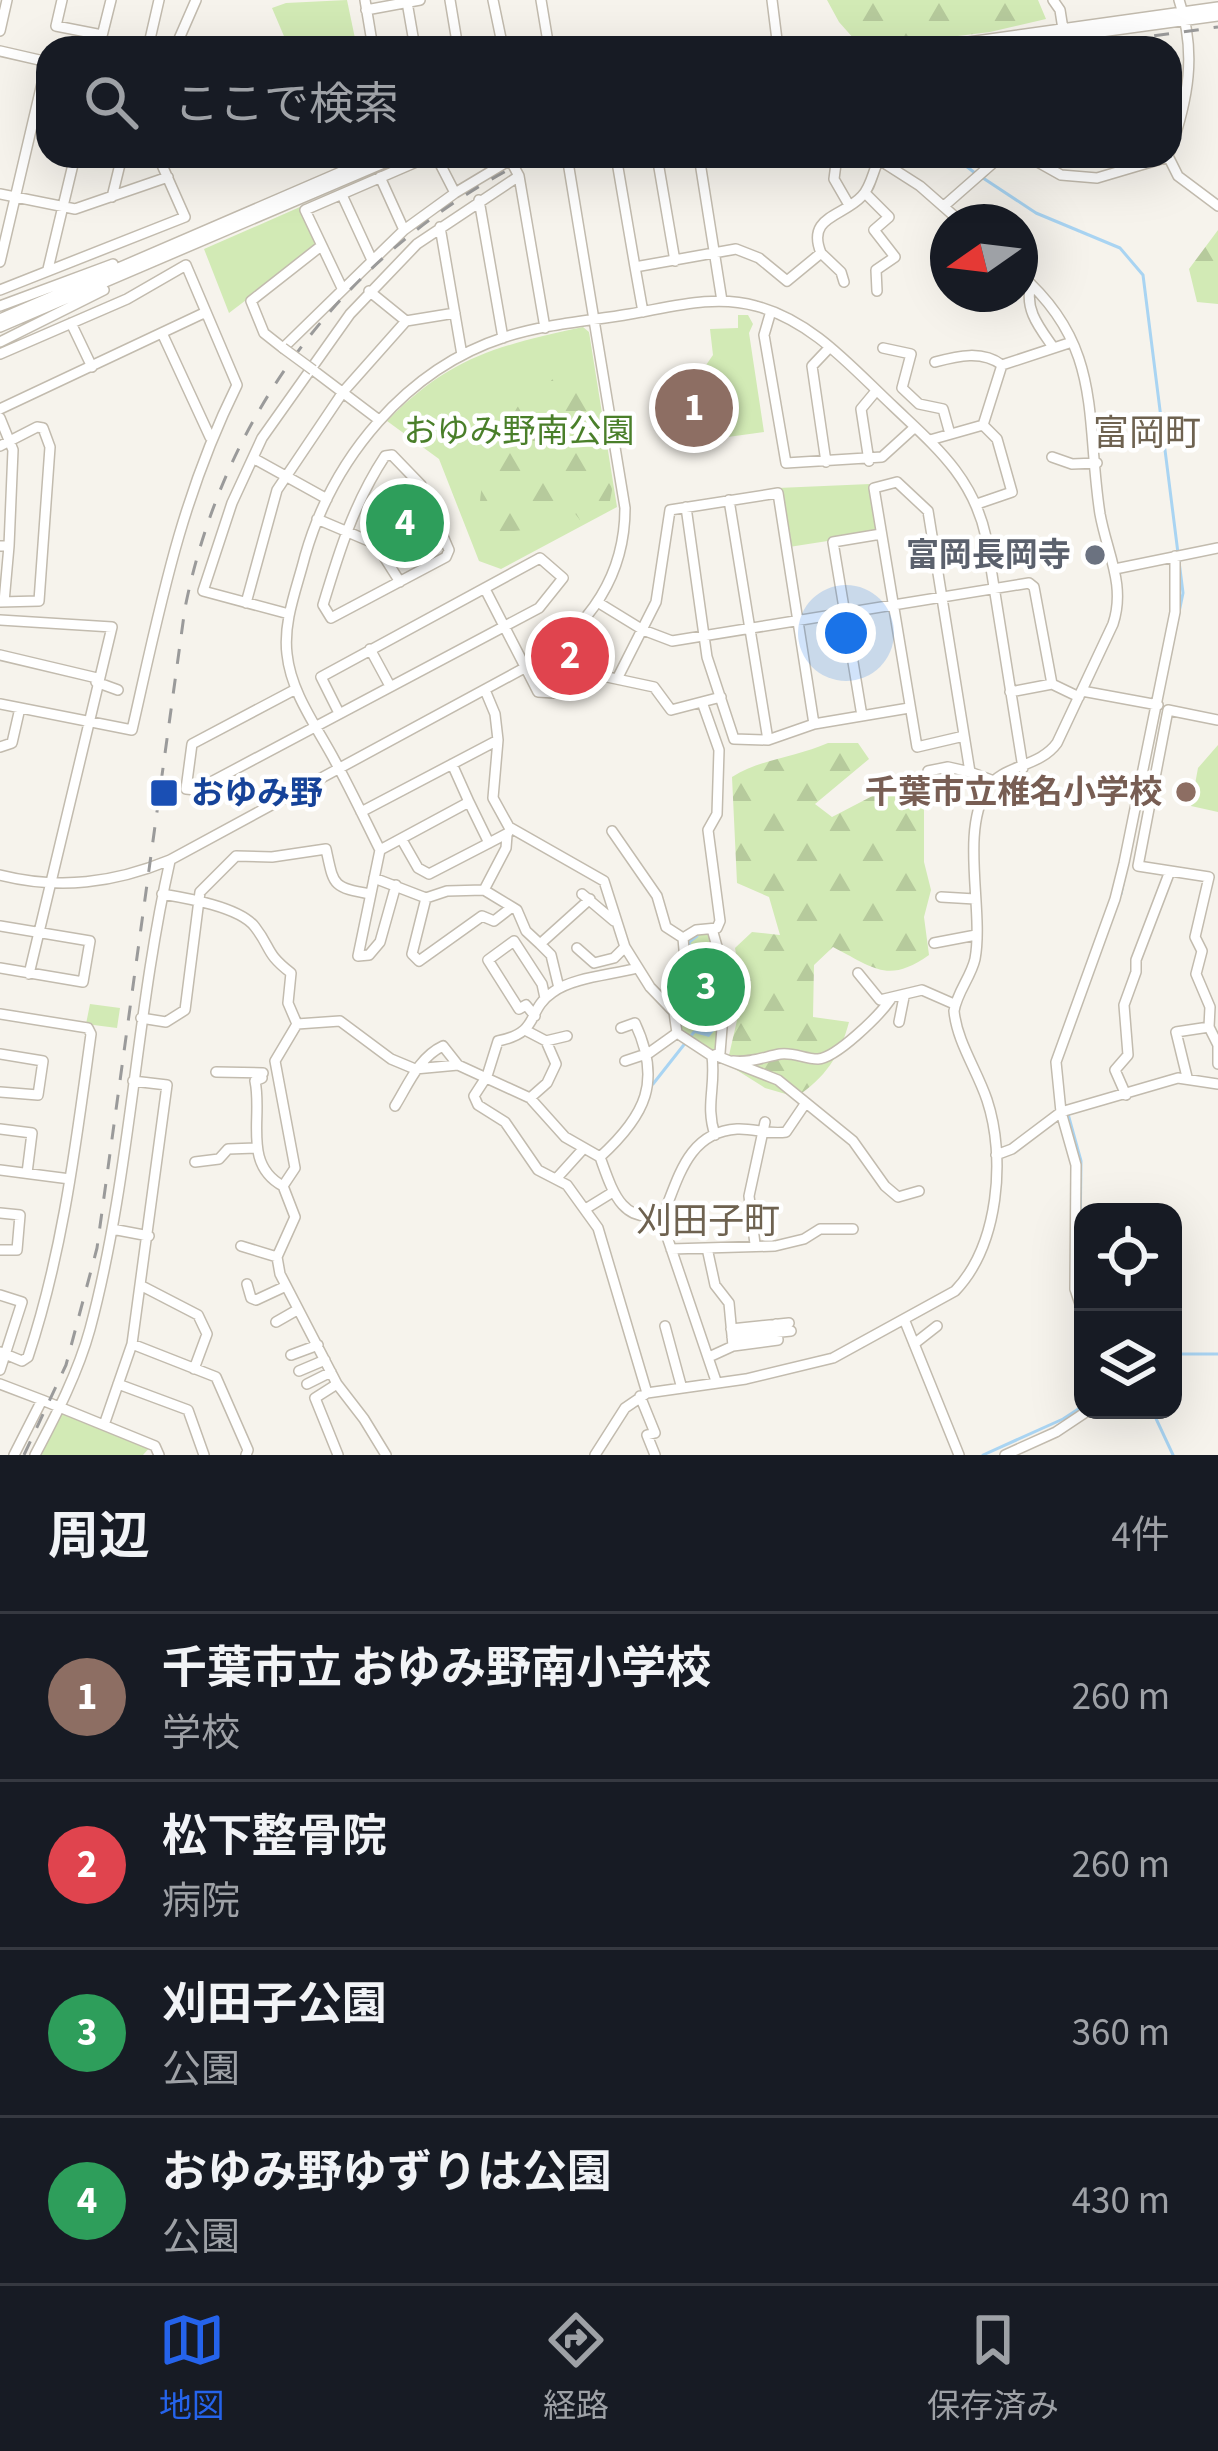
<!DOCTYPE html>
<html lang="ja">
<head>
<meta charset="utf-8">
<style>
  :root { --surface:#171b24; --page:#242831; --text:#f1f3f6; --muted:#9ea1a6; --line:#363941; --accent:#2563eb }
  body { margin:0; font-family:"Source Sans 3","Noto Sans JP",sans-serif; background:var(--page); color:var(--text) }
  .controls { position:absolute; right:36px; bottom:36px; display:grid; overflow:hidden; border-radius:24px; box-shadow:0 12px 48px #0002 }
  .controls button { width:108px; height:108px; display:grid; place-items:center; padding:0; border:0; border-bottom:3px solid var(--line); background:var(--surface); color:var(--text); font:60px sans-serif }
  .compass { position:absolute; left:930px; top:204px; width:108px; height:108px; border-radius:50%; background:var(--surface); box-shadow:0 12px 48px #0002; rotate:256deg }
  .you { position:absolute; left:846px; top:633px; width:42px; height:42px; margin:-30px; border:9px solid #fff; border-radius:50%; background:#1a73e8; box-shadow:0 0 0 18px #1a73e833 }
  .badge { display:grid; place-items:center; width:78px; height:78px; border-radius:50%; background:var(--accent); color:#fff; font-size:39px; font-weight:700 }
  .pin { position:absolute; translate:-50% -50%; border:6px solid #fff; box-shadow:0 3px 12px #0006 }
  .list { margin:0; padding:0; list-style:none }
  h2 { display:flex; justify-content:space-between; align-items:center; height:156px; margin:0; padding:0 48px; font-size:51px }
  h2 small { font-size:39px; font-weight:400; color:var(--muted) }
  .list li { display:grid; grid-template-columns:78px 1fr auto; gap:36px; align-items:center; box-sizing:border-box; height:168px; padding:0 48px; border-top:3px solid var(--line) }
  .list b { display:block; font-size:45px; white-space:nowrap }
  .list p { margin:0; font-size:39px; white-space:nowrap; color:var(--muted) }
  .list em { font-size:39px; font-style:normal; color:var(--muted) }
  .icon { flex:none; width:66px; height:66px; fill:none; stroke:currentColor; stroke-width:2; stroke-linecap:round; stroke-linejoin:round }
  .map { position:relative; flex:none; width:1218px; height:1455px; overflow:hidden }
  .search { position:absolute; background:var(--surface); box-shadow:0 12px 48px #0002; left:36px; right:36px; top:36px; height:132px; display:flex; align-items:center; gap:30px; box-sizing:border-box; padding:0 42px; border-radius:36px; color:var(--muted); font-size:45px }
  .sheet { height:828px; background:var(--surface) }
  nav { display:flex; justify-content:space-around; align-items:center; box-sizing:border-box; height:168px; border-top:3px solid var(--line); background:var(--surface); font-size:33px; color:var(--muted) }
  nav a { display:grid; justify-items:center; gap:6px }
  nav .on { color:var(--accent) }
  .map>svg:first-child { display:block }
  .green { fill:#d2eab5 }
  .forest { fill:url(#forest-firs) }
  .water { fill:url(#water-ripples) }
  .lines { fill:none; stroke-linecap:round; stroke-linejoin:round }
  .stream { stroke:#a9d4f2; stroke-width:3 }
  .minor-casing { stroke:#c2bbae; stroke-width:12 }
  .minor { stroke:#fff; stroke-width:9 }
  .rail { stroke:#9a9a9a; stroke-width:3; stroke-dasharray:15 15; stroke-linecap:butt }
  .minor-bridge-casing { stroke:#c2bbae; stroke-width:12; stroke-linecap:butt }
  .minor-bridge { stroke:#fff; stroke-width:9 }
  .worship-dot { fill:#6b7280; stroke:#fff; stroke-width:4.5 }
  .education-dot { fill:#8d6e63; stroke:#fff; stroke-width:4.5 }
  .transit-dot { fill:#1a4fb4; stroke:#fff; stroke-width:4.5 }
  .labels { text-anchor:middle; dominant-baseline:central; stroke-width:9; stroke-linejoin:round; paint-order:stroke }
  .park-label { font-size:33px; fill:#4a7f2a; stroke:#fff }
  .worship-label { font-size:33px; font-weight:bold; fill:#5b616d; stroke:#fff; text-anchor:end }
  .education-label { font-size:33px; font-weight:bold; fill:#785e54; stroke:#fff; text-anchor:end }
  .transit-label { font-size:33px; font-weight:bold; fill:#164399; stroke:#fff; text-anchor:start }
  .neighbourhood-label { font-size:36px; fill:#6e6250; stroke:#fff }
</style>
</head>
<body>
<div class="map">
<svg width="1218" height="1455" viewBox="0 0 1218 1455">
  <defs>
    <pattern id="forest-firs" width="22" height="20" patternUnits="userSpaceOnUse" patternTransform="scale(3)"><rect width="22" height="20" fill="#d2eab5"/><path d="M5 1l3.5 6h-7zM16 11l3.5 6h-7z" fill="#b6ca9c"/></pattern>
    <pattern id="water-ripples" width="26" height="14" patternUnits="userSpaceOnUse" patternTransform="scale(3)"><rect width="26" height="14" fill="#a9d4f2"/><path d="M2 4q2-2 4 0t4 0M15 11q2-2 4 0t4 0" fill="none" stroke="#8caec5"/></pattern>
  </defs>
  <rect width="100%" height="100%" fill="#f6f3ec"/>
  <path class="green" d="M347,0L357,48H289L272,8L286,3Z
    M300,207L319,245L229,313L204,249Z
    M738,315H748L753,324L749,333L764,432L699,441L695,422L703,419L697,378L713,355L710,329L738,328Z
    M583,327L589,332L617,507L501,569L479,561L439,459L387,421C451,356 497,346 583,327Z
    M870,484L879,533L789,547L778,488Z
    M407,510L420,536L388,553L381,544Z
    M1218,745V812L1191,806L1198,768Z
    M710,932L724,978L718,1052L713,1053L677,1028L678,1008L691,981L687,938Z
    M90,1004L120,1008L117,1028L86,1024Z
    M62,1410L151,1446L143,1455H41Z"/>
  <path class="forest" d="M827,0H1038L1046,19L990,32L862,48L839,22Z
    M1218,230V304L1197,302L1189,269Z
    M580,359L592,361L612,490L609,506L580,520L573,511L544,528L514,531L505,550L482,547L464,509L480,502C482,474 492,463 506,440C513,428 510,414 520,404C533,392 546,389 557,374L571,385Z
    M828,743H858L869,759L815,804L832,817L882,791L914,782L924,795V862L931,890L924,917L929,955C888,984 874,968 833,947L814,965L813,1017L849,1022C840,1056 825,1078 796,1097L765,1088L727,1064L743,994L735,948L752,932L780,935L769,897L737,883L732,777C761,759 796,757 828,743Z"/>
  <path class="water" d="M705,997L714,1004V1031L709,1037L695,1033L689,1010L693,1002Z"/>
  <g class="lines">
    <path class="stream" d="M953,156L975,173
      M983,178L1036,213L1120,248L1143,275L1183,593L1121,894
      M680,1021L681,1009L693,982L689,942L697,936
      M653,1084L694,1032
      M1068,1114L1081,1161L1080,1235
      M1173,1354H1218
      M1152,1410L1173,1455
      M983,1455L1063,1419L1083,1406"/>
    <g class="minor-casing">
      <path id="minor" d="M62,0L56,26L102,35
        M365,0L373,48
        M450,0L458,48
        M493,0L503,48
        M541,0L549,48
        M772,0L778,48
        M1053,0L1060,10L1063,29
        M407,2L415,48
        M366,10L420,0
        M0,31L7,0
        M99,48L111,0
        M148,48L159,0
        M175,48L196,0
        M926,48L1218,7
        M985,48L1218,16
        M0,51L48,62
        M1170,151C1188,100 1197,53 1179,0
        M436,156L455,193
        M508,156L519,176L545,328
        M616,156L635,267
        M657,156L675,261
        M699,156L722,301
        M837,156L834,179L849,205
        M873,156L920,186L961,222
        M1027,156L1061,175L1097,178L1168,157
        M1168,156L1178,176L1218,206
        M380,177L404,230
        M865,193L889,217L874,230L895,257L876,270L877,291
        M0,194L75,209L168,177
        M342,195L371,258
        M112,197L122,156
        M479,200L503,338
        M944,206L1001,156
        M440,227L462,355
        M321,246L251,301L264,333L283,348L404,230L455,193L510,160
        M821,253C806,216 843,217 862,196C871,187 873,171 879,159
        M0,262L47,62
        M48,269L75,156
        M1031,284C1024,309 1039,327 1053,347
        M342,288L305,210L430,156
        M0,290L185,217L158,156
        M369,291L406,321L455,313
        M0,306L113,264
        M771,311L764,335L786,463L882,457L915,427
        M643,312L635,267L736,249L759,258L787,281L821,253L841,272L844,282
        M0,319L378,156
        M71,323L92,367
        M0,327L400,156
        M162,333L210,437
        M0,342L104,290
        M883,348L911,354L902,388L919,404L943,409L950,434
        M0,354L127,299L186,265L206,312L0,409
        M935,362C958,356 982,350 1002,365L1072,342
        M313,370L379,420
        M0,418L13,450L9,546
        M983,425L1002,365
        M930,440L983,425L997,439L1012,492L977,504
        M0,446L37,427L43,428L50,447L39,601L0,602
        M392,455L421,485L449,550L446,557L331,618L323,605C339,552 354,503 385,456Z
        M1052,457L1072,464L1097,463
        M253,458L327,499
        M869,461L861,409L876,391
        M826,462L812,366L830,347
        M729,500L768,740
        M686,507L707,657L734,739L768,740L814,724L909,708
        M317,519L376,544L405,507L426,498
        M376,544L400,582
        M0,546H9L4,602
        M1115,569L1218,548
        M485,589L538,692L554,693L579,671L654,687L671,710L721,697
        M246,603L277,490L343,392L406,321
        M599,603L643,630L672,641L1029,583L1034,587L1052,684
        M289,614L203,591L232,503L262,438L350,314L417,244L519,176
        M0,620L112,627L29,974
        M370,649L390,686
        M0,655L97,678
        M617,679L656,602L670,510L778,493L814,724
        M96,682L118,690
        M296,689L192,744L186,789L196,790L539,608L563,578L540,558L321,677L339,713
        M485,690L495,714L498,740L493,798L509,827L604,881L625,947L650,987L674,1012L677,1033L712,1056
        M1082,691L1158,705
        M1010,692L1052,684L1079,697
        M0,704L132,730C160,607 180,500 237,385L206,312
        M862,716L833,542L881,534
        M964,736L917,747L874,488L897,482L928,511L970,772L994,781
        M0,747L12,743L20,708
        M452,764L469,802L380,850C365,820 351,790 335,761C317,727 291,693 287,654C283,621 297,588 305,556C333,458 406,369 505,337C545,324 589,321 630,314C671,307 715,294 756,306C813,321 852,368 894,407C936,447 973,477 986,537L1023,768
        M928,771L948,767L970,772
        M469,802L489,843L508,833
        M361,812L498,740
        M612,831L657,896L666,927L683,938
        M402,840L418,868L429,874L489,843
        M380,850L358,956L369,955L380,942L396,885
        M0,875C60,890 114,883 170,860L528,666C586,630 625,580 625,508L567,156
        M374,878L426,898L447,891L484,890L506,848L507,835
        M484,890L517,910L526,931L540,944
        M162,894C186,898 240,907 255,927C272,949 265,953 291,973L288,1003L297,1024L340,1021L391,1059L415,1069L458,1065L530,1098L565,1137L600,1157C612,1190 622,1227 664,1213C679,1176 689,1132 737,1129C753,1128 769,1135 786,1132L805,1104
        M582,894L614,921
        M941,897L975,899
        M426,898L412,954L419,961L482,916L494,921L512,907
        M0,926L90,941L83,982L0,968
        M712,929L726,978L720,1053L712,1056C716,1087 705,1105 715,1135
        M934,943L976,935
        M577,948L594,963L614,958L625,947
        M637,968C612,975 574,977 553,992C525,1011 542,1032 498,1041L487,1076L474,1096L478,1105L505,1122L538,1170L567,1185L598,1228L647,1393
        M858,973L880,1000L922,990L954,1004
        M559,988L551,955L540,944L590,899
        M674,1012L687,984L683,938L696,930L717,928L720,921L708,830L717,814L719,750L702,702
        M0,1014L88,1028L91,1034C76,1143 63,1252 28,1357L22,1361L0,1352
        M535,1016L526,1005L519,1009L488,960L514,941L542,984L545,998
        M141,1018L166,1022L185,1010L200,892L236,856L272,857L326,849C334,886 332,887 370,894
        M899,1022L904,997
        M297,1024L275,1061L295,1168L283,1186L295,1217L277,1257L280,1274L337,1384
        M1209,1027L1218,1045
        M525,1030L546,1041L567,1036
        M1218,1046V1064
        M0,1054L43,1061L38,1095L0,1092
        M717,1056L778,1080L853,1141L885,1186L898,1197L919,1191
        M625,1061L649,1053L677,1033
        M733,1061C750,1063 764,1057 780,1054C794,1052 804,1059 818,1059C836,1058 879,1016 890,1000
        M216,1072L263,1073
        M260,1073L262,1078L255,1081C263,1117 242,1164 283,1186
        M1187,1077L1176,1032L1209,1027L1210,1007L1196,974L1202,951L1195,937L1209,877L1138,866L1168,710L1218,720
        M1126,1095L1115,1070L1128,1055L1124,1005L1136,972V960L1170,871
        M530,1098L547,1083L556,1064L546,1041
        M395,1106C408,1085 419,1057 443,1046L458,1065
        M0,1129L32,1133L27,1173
        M996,1155L1012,1149L1061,1112L1178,1078L1218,1084
        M600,1157C646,1115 662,1081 635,1023L621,1028
        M195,1162L219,1159L228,1149L257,1148
        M0,1170L70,1179
        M556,1179L584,1148
        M587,1208L613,1192
        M0,1213L20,1215L17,1250H0
        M660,1216L716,1381
        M112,1229L149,1236
        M755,1244L749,1196L765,1122
        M241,1246L277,1257
        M707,1248L715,1285L729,1303L733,1346L709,1357
        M671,1249L775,1246L804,1239L820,1229H853
        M247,1284L251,1298L256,1300L284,1287
        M140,1285L198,1315L207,1334L194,1369
        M0,1295L22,1302L0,1370
        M1083,1313L1075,1289L1076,1165L1061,1112L1056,1062L1115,899L1124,863L1175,612V556
        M904,1319L959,1455
        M276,1322L297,1310
        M665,1326L681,1385
        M731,1329L789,1323
        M732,1337L791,1331
        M132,1344L216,1377L248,1450L246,1455
        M914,1344L937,1326
        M733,1346L778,1340L776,1324
        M291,1355L318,1345
        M299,1371L325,1360
        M0,1384L42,1400L14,1455
        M118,1384L188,1410L204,1455
        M307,1384L331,1372
        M640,1396L655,1433L647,1435L655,1455
        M42,1400L155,1446L159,1455
        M104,1425L132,1344L167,1085L133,1081
        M35,1455C56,1415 78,1373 90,1329C131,1176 135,1016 170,861
        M338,1455L315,1398L337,1384L364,1419L386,1455
        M595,1455L625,1408L647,1393L746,1379L833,1358L955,1291C999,1245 1006,1157 987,1100C977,1070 957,1042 954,1011C957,992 971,977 975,959C984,910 960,833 987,789C1003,764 1039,768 1057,743L1113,624C1126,585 1107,553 1100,514C1085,418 1104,347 1020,274
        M1005,1455L1056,1432L1089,1410"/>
    </g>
    <use href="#minor" class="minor"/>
    <path class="rail" d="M1065,48L1218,27
      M24,1455L66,1365L97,1248L185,608C225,408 351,246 535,156"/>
    <g class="minor-bridge-casing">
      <path id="minor-bridge" d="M283,348L313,370"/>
    </g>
    <use href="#minor-bridge" class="minor-bridge"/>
  </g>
  <circle class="worship-dot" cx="1095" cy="555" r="12"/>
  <circle class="education-dot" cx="1186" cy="792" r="12"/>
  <rect class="transit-dot" x="149" y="778" width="30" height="30" rx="6"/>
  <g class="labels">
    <g class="park-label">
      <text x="519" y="431">おゆみ野南公園</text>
    </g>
    <g class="worship-label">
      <text x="1071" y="555">富岡長岡寺</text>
    </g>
    <g class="education-label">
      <text x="1162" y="792">千葉市立椎名小学校</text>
    </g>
    <g class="transit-label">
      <text x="191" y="793">おゆみ野</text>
    </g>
    <g class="neighbourhood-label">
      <text x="1147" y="433">富岡町</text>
      <text x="708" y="1221">刈田子町</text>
    </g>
  </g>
</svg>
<div class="controls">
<button><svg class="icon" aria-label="locate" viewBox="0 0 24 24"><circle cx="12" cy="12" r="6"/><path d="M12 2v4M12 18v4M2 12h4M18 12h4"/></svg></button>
<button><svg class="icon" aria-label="layers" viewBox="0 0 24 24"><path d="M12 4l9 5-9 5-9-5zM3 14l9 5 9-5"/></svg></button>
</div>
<svg class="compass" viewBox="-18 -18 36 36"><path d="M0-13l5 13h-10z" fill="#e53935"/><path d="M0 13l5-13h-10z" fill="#9ea1a6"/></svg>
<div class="you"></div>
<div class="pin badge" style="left:694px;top:408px;background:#8d6e63">1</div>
<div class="pin badge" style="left:570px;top:656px;background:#e0444e">2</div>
<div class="pin badge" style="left:706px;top:987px;background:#2e9e5b">3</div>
<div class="pin badge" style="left:405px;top:523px;background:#2e9e5b">4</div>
<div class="search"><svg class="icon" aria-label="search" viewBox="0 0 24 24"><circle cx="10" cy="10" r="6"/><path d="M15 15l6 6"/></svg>ここで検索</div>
</div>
<section class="sheet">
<h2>周辺<small>4件</small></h2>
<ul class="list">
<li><span class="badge" style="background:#8d6e63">1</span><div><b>千葉市立 おゆみ野南小学校</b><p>学校</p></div><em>260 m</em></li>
<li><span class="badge" style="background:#e0444e">2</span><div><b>松下整骨院</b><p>病院</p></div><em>260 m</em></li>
<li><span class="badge" style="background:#2e9e5b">3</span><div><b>刈田子公園</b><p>公園</p></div><em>360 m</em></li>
<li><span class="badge" style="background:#2e9e5b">4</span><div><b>おゆみ野ゆずりは公園</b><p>公園</p></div><em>430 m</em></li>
</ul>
</section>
<nav>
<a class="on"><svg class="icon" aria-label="map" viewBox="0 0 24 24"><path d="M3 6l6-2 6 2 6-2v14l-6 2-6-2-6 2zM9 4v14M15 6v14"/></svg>地図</a>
<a><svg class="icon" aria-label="directions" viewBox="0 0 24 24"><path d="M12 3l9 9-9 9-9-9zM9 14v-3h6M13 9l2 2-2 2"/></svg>経路</a>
<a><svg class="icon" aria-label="saved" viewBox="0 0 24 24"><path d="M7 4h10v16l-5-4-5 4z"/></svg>保存済み</a>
</nav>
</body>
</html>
